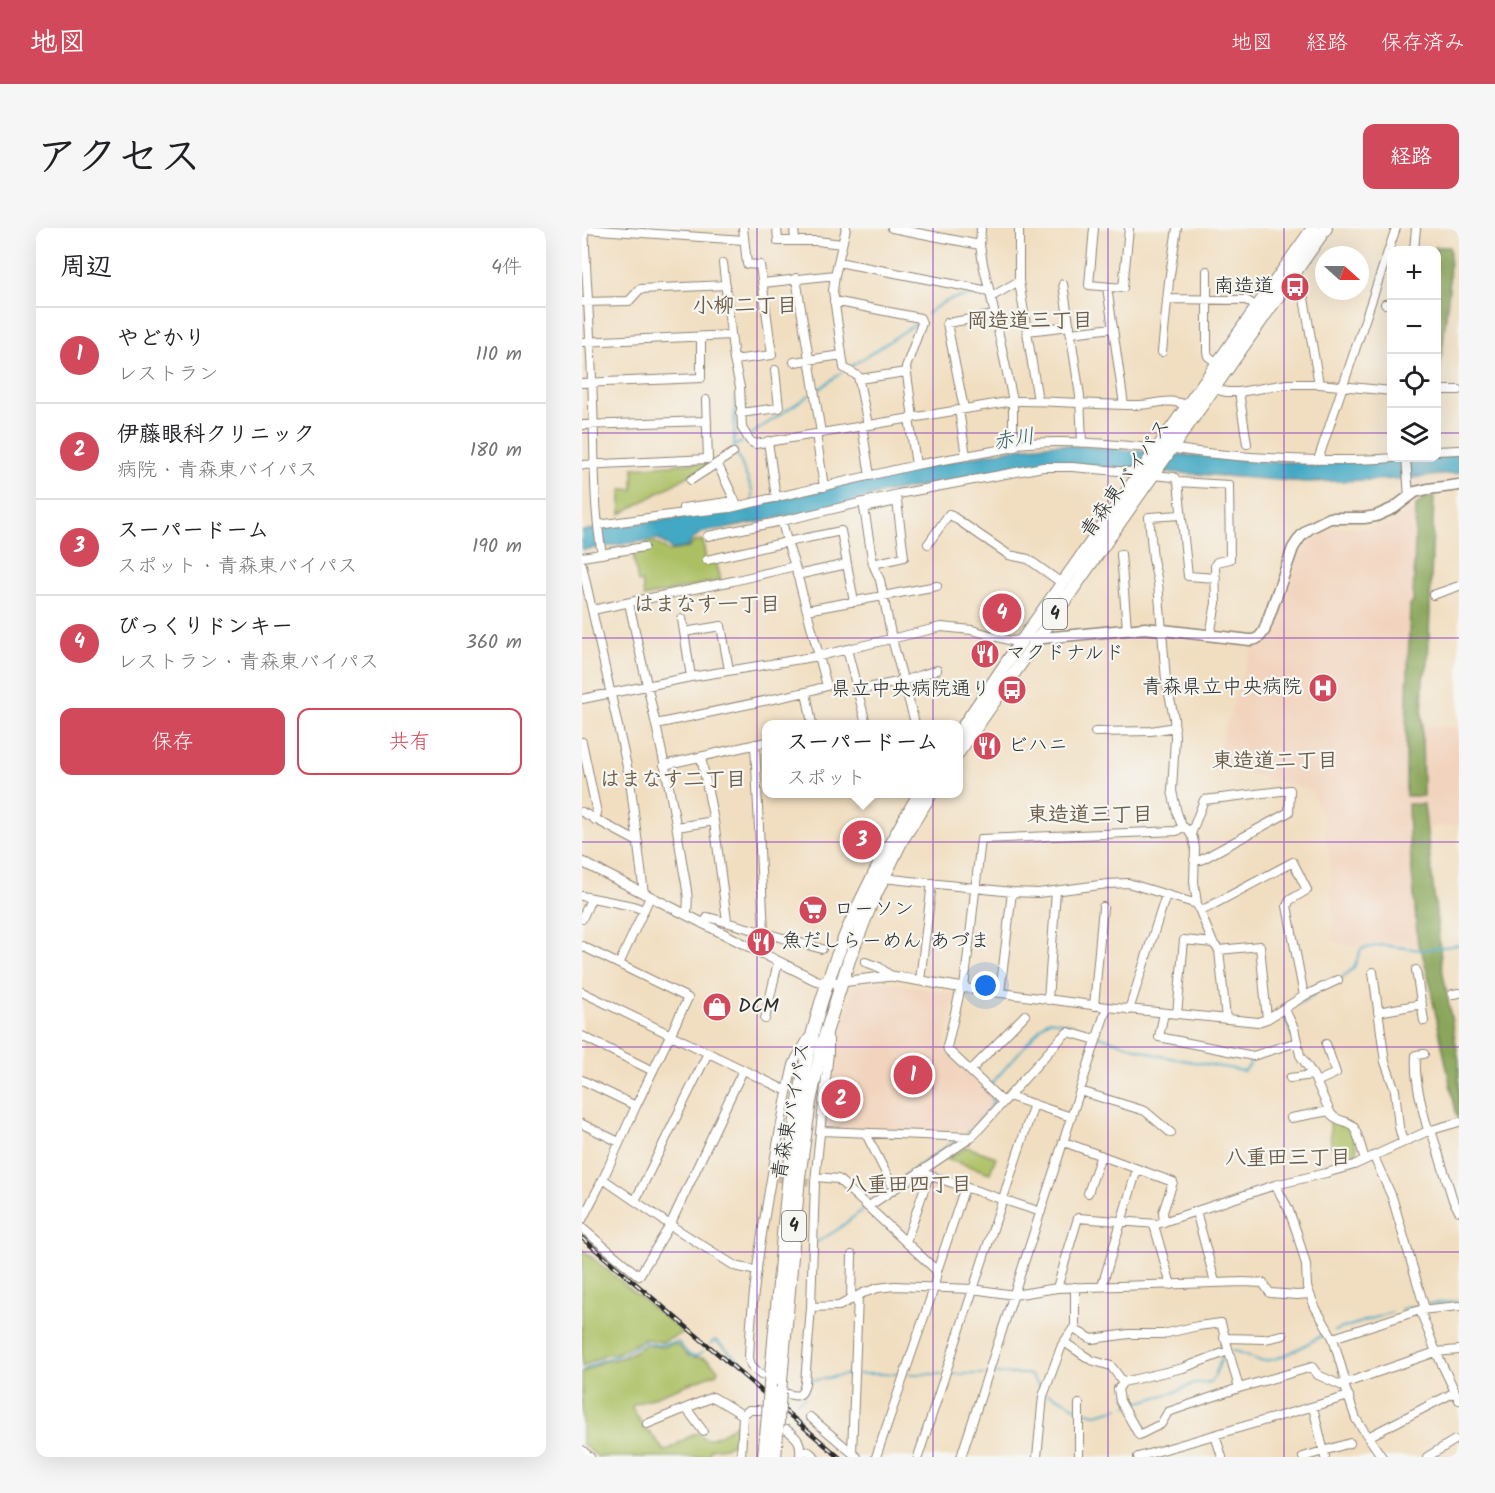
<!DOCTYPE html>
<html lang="ja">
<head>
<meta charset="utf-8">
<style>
  :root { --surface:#fff; --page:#f6f6f6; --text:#202124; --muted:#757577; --line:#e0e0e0; --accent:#d1495b }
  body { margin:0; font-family:Kalam,"Klee One",sans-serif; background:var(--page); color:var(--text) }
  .controls { position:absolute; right:18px; top:18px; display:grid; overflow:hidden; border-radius:12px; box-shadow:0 6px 24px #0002 }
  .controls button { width:54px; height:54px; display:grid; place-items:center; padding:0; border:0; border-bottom:2px solid var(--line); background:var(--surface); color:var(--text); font:30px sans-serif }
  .compass { position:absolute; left:733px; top:18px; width:54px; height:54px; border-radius:50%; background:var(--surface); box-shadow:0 6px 24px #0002; rotate:111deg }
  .you { position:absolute; left:404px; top:758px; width:21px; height:21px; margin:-15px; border:4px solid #fff; border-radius:50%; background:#1a73e8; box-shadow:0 0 0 9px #1a73e833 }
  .badge { display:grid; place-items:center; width:39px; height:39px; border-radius:50%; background:var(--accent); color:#fff; font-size:20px; font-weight:700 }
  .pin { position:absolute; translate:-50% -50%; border:3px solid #fff; box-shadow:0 2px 6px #0006 }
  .popup { position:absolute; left:180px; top:492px; width:201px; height:78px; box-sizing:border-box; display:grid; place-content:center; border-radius:12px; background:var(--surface); filter:drop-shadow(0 2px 4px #0005); font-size:20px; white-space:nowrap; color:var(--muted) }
  .popup b { font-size:22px; color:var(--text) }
  .popup::after { content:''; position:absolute; left:50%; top:100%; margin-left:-12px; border:12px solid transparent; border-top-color:var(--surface) }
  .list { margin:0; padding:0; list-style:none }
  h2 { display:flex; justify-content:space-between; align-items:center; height:78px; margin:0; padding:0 24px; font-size:26px }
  h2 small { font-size:20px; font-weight:400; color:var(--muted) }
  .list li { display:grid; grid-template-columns:39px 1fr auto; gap:18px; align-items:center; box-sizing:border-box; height:96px; padding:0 24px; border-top:2px solid var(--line) }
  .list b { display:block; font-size:22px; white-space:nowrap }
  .list p { margin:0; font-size:20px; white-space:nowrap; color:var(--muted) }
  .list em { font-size:20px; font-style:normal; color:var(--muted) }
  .actions { display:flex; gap:12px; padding:18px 24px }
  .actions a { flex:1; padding:14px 0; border:2px solid var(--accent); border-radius:12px; text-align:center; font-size:21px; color:var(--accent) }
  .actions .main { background:var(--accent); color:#fff }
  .icon { flex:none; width:33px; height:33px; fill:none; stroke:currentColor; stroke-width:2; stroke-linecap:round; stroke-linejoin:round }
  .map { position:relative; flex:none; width:877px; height:1229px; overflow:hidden; border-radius:12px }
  header { display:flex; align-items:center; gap:36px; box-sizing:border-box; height:84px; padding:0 30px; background:var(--accent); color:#fff }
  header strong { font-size:28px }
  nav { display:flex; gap:33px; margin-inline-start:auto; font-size:21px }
  .intro { display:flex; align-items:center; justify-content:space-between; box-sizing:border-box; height:144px; padding:0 36px }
  h1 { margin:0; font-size:42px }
  .button { padding:15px 27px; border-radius:12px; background:var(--accent); color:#fff; font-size:21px; font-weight:700 }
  main { display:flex; gap:36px; padding:0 36px }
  aside { flex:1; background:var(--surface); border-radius:12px; box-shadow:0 6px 24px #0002 }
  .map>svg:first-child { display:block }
  .built { fill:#f2d4be }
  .green { fill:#acc064; stroke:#6c7648; stroke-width:1.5 }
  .forest { fill:#89a65a; stroke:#5a6842; stroke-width:1.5 }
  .water { fill:#43a8c3; stroke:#376a77; stroke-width:1.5 }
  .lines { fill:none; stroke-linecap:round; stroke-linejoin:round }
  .stream { stroke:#43a8c3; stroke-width:2 }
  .minor-tunnel { stroke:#c9baa2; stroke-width:8; stroke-dasharray:8 4; stroke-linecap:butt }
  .minor-casing { stroke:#8e8476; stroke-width:10 }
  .tertiary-casing { stroke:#8e8476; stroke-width:11 }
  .secondary-casing { stroke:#8e8476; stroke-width:13 }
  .trunk-casing { stroke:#8e8476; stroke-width:14 }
  .minor { stroke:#fff; stroke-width:8 }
  .tertiary { stroke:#fff; stroke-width:9 }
  .secondary { stroke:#fff; stroke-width:10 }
  .trunk { stroke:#fff; stroke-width:12 }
  .rail-casing { stroke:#2b2b2b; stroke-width:4.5 }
  .rail { stroke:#f6f6f2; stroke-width:2; stroke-dasharray:7; stroke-linecap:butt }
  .trunk-bridge-casing { stroke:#8e8476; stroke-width:14; stroke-linecap:butt }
  .trunk-bridge { stroke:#fff; stroke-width:12 }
  .grid { fill:none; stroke:#7b2cbf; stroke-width:1.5; stroke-opacity:0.55 }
  .labels { text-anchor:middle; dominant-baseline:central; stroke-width:4.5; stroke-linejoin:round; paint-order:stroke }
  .shield { fill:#f6f6f2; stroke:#686867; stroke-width:1.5 }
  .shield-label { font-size:18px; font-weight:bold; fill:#2b2b2b }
  .poi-label { font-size:20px; fill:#2b2b2b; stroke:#f6f6f2; text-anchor:start }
  .street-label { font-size:20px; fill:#2b2b2b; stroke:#f6f6f2 }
  .neighbourhood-label { font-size:21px; font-weight:bold; fill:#6d5d48; stroke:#f6f6f2 }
  .water-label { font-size:21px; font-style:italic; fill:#355d68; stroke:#f6f6f2 }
</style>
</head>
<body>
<header>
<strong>地図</strong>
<nav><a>地図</a><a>経路</a><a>保存済み</a></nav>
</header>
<div class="intro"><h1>アクセス</h1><a class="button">経路</a></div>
<main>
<aside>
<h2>周辺<small>4件</small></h2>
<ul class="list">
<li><span class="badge">1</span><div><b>やどかり</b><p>レストラン</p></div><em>110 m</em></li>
<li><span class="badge">2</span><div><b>伊藤眼科クリニック</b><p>病院 · 青森東バイパス</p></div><em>180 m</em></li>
<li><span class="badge">3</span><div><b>スーパードーム</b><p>スポット · 青森東バイパス</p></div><em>190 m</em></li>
<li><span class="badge">4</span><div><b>びっくりドンキー</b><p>レストラン · 青森東バイパス</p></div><em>360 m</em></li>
</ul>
<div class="actions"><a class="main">保存</a><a>共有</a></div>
</aside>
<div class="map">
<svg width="877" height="1229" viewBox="0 0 877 1229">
  <rect width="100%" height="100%" fill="#f6f6f2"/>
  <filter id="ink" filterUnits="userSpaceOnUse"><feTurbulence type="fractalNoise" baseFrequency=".0167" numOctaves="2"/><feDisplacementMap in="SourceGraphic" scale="12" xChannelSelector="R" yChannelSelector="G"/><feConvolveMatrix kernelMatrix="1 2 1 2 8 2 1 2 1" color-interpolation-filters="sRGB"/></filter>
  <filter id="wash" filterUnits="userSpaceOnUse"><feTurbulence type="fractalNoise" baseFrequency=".008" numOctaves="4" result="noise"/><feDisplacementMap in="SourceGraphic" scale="24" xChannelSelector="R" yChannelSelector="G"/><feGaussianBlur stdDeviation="1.35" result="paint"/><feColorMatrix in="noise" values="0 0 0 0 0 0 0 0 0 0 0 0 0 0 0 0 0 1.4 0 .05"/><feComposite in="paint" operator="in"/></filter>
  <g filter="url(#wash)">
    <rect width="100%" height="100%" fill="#f1dec0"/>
    <path class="built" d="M834,277L831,376H828L824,501V567H841L840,499H877V597L844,599L842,576L826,577L827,608L836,717L799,714L779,720L752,714L748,636L742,593L730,563L639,538L632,533L669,421L680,419L688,411L718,325L724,318L740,305L751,300H785L807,298Z
      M301,753L374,766L361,821L417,874L390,903L349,905L245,901L241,897L255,817L273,758Z"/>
    <path class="green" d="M123,234L124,238L39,286V262L51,261V240Z
      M121,312L124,335L134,333L139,352L62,369L60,354H56L51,326L64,324V315L73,314L86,323L107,320L112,314Z
      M748,894L763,898L770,902L777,932L761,937L757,919H749Z
      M385,919L414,929L408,945L364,931Z
      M0,1021L96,1101L100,1106L80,1114L63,1111L33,1126H24L0,1139Z
      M89,1116C101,1116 97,1122 105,1127C110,1131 119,1128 124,1131C128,1133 132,1138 136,1141L135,1145L51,1177L50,1180L64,1203L68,1204L82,1223L86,1222L111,1206L116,1205L123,1211C136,1210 145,1203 155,1195L156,1198L155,1214L144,1219L128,1221L127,1229H16L0,1216V1145L19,1134L43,1129L63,1117L81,1119Z"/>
    <path class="forest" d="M853,19H868L867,61L856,159H854V22H853Z
      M852,269L846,436L841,450L840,499L841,568H824V501L828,376L831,375L834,277L841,271Z
      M826,576H842L860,739L877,833V889H875L850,769V763L840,724L836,717L827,608Z"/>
    <path class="water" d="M473,216L688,234H790L838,230H854L855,228L877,226V245L816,251L724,254L461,235L297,266L250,279L137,302C120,304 114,304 106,319L91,322L76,311L0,322V303L157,281L337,239L436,220Z"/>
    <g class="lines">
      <path class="stream" d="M345,86C364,69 379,68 403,67
        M268,139L335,95
        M236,162L260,144
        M153,169L152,218L170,262V273
        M168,207L227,167
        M152,218L160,214
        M757,752L772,740L779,721L800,717L839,722L877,717
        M711,779L732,767
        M704,791L710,808
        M410,858L409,856L464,794L468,792L487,796L520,809L578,828L662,843L668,837L667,830
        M385,905L390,901L411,876L410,867
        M302,964L314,954L362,920L378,911
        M235,1014L255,1002L284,979
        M846,1076L877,1073
        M819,1081L836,1078
        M752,1103L810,1084
        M129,1116L133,1112L162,1136
        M649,1123C661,1122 670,1133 681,1133C699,1133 727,1114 743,1106
        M0,1143L19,1132L41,1126L62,1114L76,1117L96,1114C104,1121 107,1135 121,1124
        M277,1146H318
        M326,1146H360
        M367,1146H402
        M410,1146H444L448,1147L459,1160
        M227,1153L268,1146
        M465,1165L485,1174L494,1180
        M215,1174L223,1169
        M544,1178L593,1164L611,1156L628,1154L632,1149L640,1130
        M500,1183L514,1186L537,1180"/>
    </g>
  </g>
  <g filter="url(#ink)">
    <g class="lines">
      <path class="minor-tunnel" d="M195,950L228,954"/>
      <g class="minor-casing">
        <path id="minor" d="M2,0C5,58 9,117 11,175C13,225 11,277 20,326
          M195,0L196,13H235L260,16
          M212,0L213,12
          M264,0L253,47L251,63L262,140L276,148L286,197
          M310,0L398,17
          M399,0L398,17L401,36L409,69L431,173V200L434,216
          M437,0V53L456,173
          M512,0L507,57L541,60L547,0
          M2,1L162,12
          M832,22L834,0
          M256,34L407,63
          M141,35L152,132L158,159L160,200L168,213L173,216L431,173C472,172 512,177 554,177C576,177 585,168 609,179
          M625,43V124L626,128L635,135
          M214,50L239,205
          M719,53L737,156
          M181,55L253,47
          M481,56L498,168L500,215
          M525,59L542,177
          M409,69L437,53
          M585,71L664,72L675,79
          M252,73L338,90L340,95L324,139L331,190
          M1,74L47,73L58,61L144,57
          M803,76H810
          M445,103L488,98
          M489,105L531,100
          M0,114L149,107
          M580,124L587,53L595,0
          M152,132L190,127L178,37L165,36L161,0
          M212,134L260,127
          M277,151L324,144
          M0,155L119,150V109
          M627,160L645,164H657L705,156H737L810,163
          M854,162H877
          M657,164L665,216
          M382,181L365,95L413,87
          M377,182L384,228
          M158,185L197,180L193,142
          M327,190L334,237
          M0,197L125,193
          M280,198L288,248
          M234,206L242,259
          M186,213L194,270
          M589,220C615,225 642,227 668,229C716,232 763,234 811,230
          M854,223L877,222
          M824,230L827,268
          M736,232L814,0
          M0,237L126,231L124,172
          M570,247L592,249L596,254L647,257L648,331L635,334L633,337L634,375L628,407
          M109,252L151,225
          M596,254L606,348L634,350
          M102,283L101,280L153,273L135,235
          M599,287L567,289L571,331L576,355L584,452L592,490L593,510L590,563L595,585L600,598L606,602L611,610L613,620L612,654L615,676L631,715L637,722L644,791
          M16,297L102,285L148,280L334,237L433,219L434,216C481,211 529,216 576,221
          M126,308L200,293L316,266L461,239H490L559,245
          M346,316L367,286L427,327L446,331L481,356
          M539,326L545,401
          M0,329L62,319
          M125,332L205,314L200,293
          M265,336L272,374
          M291,336L322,329L315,273L282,280L291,336L298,352L310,411L333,495
          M0,337L48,552L62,666
          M213,338L205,314L259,303L265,336L215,347
          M851,367L877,358
          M47,375C65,460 87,546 100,633C102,649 109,671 104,687
          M10,382L151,353L213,338L245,458L224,464L230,496
          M225,382L355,358
          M100,391L109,449
          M102,404L139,398L147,442
          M265,421L284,496
          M275,462L321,453L355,442
          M0,471L109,449L237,428L359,399L390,402L429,413L440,412
          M74,496L224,464
          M513,504L569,503L593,499
          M0,514L15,585L13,592
          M173,516L182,705
          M119,529L132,593L145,693
          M82,537L184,514
          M0,584L56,614
          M600,598L595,603L399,611L382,760L525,779L676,794L685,791L722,768L756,752
          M95,599L132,593
          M609,606L622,572L708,562L707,584L619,632H612
          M301,650L430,664L456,665L526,656L546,655L615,676
          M0,668L51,678L62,682L68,669
          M619,683L711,634L725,662L708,672L705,678L722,768
          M0,691L9,671
          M121,696L126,689L240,721
          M0,718L106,770L54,878L21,951L0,992
          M637,722L678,718L685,791
          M283,734L297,739L309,748
          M37,736L62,682
          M834,742L842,793
          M791,744L803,834L813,862L817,899L821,914
          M338,752L350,655
          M379,759L365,819L366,822L421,874
          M0,764L205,863
          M418,765L430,664
          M871,766L877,765
          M466,772L474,663
          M512,778L521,679
          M702,780L712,800L718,827L731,847L749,886C756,894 765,892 771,898C775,902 781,926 783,932
          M547,782L584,667
          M796,784L840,776
          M582,785L577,809L671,828L715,814
          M595,786L602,712L631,715
          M183,791L196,734
          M0,808L71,843
          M842,826L834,827C832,853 840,878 846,903
          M388,843L443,787
          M708,850L731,847
          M0,852L54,878
          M734,854L754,845L744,816
          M498,863L563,883L589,905
          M427,868L489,889
          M709,890L747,883
          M0,896L37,914
          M849,902L871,972L877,983
          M239,903L390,909
          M284,906L312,961
          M482,914L591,954L581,984L582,994
          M792,929L810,969L843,1081
          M337,944L459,984
          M234,949L256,951L355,1043L352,1060L294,1229
          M21,951L88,997L153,1038L175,1043
          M693,957L706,980L715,1005L724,1037L725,1059L733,1079L751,1110L764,1155L763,1159L774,1191L800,1229
          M506,965L519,927
          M53,973L126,825
          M287,978L390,909L480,809L486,804L514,812
          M614,983L633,1054
          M572,997L589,1057
          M0,1000L57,1048L88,997L161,842
          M324,1014L347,947
          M355,1043L383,959
          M520,1058L555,941
          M475,1060L496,990L575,996L693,957L744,945L772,937L846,903L877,894
          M269,1072L270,1027
          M229,1079L257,1078L281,1065L296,1060L312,1058L391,1061L432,1067L475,1060L662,1054L681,1055L688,1065L715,1067L727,1066
          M838,1082L854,1124L877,1172
          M491,1101L510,1111L547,1106H581L616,1098L639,1095L657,1160
          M642,1110L683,1111L701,1107
          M751,1110L838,1082L877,1078
          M482,1114L509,1132L529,1138L541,1154L536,1161L538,1173L557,1207L579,1196L586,1184L657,1160L730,1139L736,1147L763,1159
          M179,1147L169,1137L167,1130C169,1070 179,1010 189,951C196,913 202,875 211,837L214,830L226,810
          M541,1154L601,1140L646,1123
          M764,1155L854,1124L877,1122
          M206,1166C218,1170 221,1166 223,1155L229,1079L233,954L241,876L247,825V812L245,806
          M731,1179L743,1229
          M104,1180L121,1203
          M228,1189L275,1229
          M65,1196L131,1169L161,1187
          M205,1202C217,1211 219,1214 218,1229
          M633,1207L640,1229
          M786,1209L873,1164
          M0,1222L8,1229
          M219,1222L227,1224L233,1229
          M270,1224L276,1068
          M159,1229L161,1187L167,1182H177
          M336,1229L452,876
          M379,1229L525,779
          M455,1229L461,1168L480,1117L493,1098V1059
          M497,1229V1176
          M556,1229L767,1168
          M721,1229L768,1215
          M845,1229L873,1212"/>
      </g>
      <g class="tertiary-casing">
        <path id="tertiary" d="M0,634L233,752L245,755L259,754L309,748L382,760"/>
      </g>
      <g class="secondary-casing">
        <path id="secondary" d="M451,411L563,400L668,412C675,412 678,409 682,403L711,320L719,308L728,300L748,290H782L794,288L812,280L833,264L846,261L877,257"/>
      </g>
      <g class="trunk-casing">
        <path id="trunk" d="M376,506L431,425L731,0
          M376,525L744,0
          M188,1156C193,1106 197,1056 201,1007C209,921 218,835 246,753C268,686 302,626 337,566
          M198,1164L217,949L228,874L241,814L267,732L289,676L320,612L349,566
          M182,1229L186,1187
          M193,1229L196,1192"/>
      </g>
      <use href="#minor" class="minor"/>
      <use href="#tertiary" class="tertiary"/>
      <use href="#secondary" class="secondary"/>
      <use href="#trunk" class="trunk"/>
      <g class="rail-casing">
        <path id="rail" d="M0,1010L257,1229"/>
      </g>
      <use href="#rail" class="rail"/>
      <g class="trunk-bridge-casing">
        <path id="trunk-bridge" d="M186,1187L188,1156
          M196,1192L198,1164"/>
      </g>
      <use href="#trunk-bridge" class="trunk-bridge"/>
    </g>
  </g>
  <path class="grid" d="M175,0V1229M351,0V1229M526,0V1229M702,0V1229M0,205H810M854,205H877M0,410H877M0,614H877M0,819H877M0,1024H877"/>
  <defs>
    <g id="bus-disc" transform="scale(1.5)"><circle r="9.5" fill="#d1495b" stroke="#f6f6f2"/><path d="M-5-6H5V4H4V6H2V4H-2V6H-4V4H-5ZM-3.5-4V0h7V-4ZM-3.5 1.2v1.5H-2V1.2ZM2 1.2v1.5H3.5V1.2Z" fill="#fff"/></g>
    <g id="restaurant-disc" transform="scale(1.5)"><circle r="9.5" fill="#d1495b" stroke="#f6f6f2"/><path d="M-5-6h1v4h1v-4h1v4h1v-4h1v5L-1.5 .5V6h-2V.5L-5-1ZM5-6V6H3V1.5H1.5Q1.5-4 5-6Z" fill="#fff"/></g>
    <g id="hospital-disc" transform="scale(1.5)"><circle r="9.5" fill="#d1495b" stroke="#f6f6f2"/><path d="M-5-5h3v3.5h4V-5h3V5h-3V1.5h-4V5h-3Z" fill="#fff"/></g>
    <g id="supermarket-disc" transform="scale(1.5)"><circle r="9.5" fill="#d1495b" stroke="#f6f6f2"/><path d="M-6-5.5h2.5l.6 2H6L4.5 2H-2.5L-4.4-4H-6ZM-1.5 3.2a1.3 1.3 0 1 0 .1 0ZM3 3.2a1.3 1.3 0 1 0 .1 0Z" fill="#fff"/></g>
    <g id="shop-disc" transform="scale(1.5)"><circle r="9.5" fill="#d1495b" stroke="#f6f6f2"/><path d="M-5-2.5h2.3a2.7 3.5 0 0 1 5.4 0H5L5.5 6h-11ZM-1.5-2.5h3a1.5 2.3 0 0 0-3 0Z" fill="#fff"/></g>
  </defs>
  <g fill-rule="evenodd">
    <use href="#bus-disc" x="713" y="59"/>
    <use href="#restaurant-disc" x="403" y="426"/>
    <use href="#hospital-disc" x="741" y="460"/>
    <use href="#bus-disc" x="430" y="462"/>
    <use href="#restaurant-disc" x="405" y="518"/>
    <use href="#supermarket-disc" x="231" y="682"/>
    <use href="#restaurant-disc" x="179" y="714"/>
    <use href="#shop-disc" x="135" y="779"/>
  </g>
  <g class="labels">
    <g class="shield">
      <rect x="461" y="371" width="24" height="30" rx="4.5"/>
      <rect x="200" y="983" width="24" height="30" rx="4.5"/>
    </g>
    <g class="shield-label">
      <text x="473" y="386">4</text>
      <text x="212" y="998">4</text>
    </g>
    <g class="poi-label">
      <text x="692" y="59" text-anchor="end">南造道</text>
      <text x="424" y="426">マクドナルド</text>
      <text x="720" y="460" text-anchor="end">青森県立中央病院</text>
      <text x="409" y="462" text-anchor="end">県立中央病院通り</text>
      <text x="426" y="518">ビハニ</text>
      <text x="252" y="682">ローソン</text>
      <text x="200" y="714">魚だしらーめん あづま</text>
      <text x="156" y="779">DCM</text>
    </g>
    <g class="street-label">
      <text transform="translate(544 251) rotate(-55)">青森東バイパス</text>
      <text transform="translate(210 883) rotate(-80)">青森東バイパス</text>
    </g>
    <g class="neighbourhood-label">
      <text x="163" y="78">小柳二丁目</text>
      <text x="448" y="93">岡造道三丁目</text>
      <text x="125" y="377">はまなす一丁目</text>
      <text x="693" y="533">東造道二丁目</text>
      <text x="91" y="552">はまなす二丁目</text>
      <text x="508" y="587">東造道三丁目</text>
      <text x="706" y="930">八重田三丁目</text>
      <text x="327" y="957">八重田四丁目</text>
    </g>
    <g class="water-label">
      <text transform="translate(432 212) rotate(-9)">赤川</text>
    </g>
  </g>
</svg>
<div class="controls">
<button>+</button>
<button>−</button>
<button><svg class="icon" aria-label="locate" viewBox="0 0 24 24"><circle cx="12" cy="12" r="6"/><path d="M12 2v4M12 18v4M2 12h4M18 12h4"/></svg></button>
<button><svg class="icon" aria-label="layers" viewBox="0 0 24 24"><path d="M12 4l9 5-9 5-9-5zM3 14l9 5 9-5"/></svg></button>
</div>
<svg class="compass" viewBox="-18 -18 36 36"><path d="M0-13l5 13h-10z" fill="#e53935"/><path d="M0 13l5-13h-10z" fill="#757577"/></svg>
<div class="you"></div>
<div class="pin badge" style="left:331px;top:847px">1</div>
<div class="pin badge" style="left:259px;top:871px">2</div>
<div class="pin badge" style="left:280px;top:612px">3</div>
<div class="popup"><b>スーパードーム</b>スポット</div>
<div class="pin badge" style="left:420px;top:385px">4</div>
</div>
</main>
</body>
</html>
